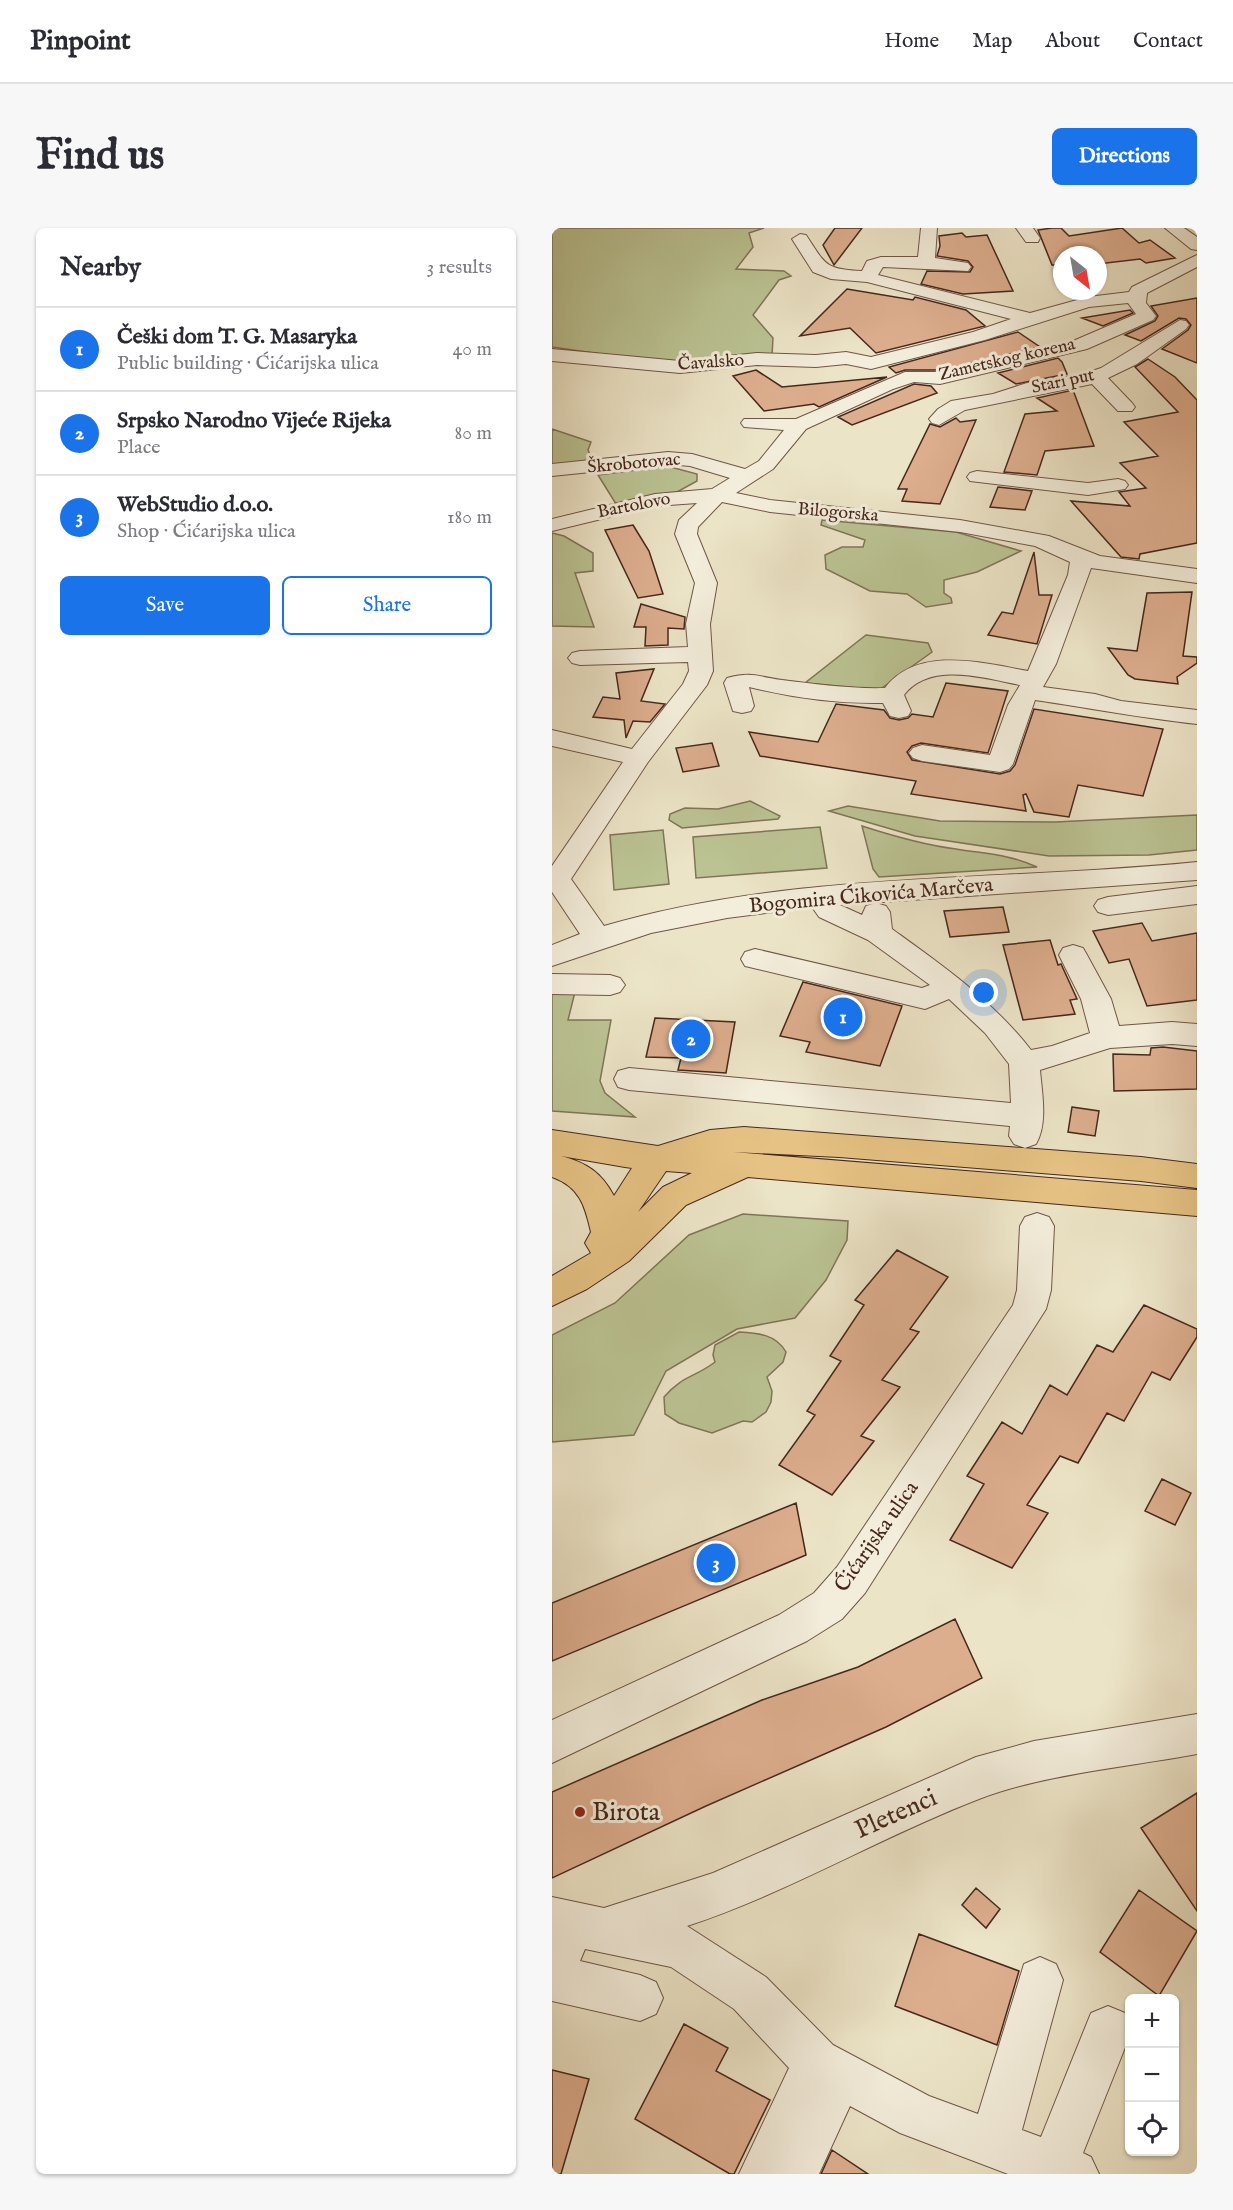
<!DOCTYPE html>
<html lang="en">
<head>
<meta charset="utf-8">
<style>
  :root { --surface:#fff; --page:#f7f7f7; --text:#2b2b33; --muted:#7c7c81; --line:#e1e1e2; --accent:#1a73e8 }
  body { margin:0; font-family:"IM FELL English",serif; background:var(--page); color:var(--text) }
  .controls { position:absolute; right:18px; bottom:18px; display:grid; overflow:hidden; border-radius:9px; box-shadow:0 2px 4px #0004 }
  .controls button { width:54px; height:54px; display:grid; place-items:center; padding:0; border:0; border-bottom:2px solid var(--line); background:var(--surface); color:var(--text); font:30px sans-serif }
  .compass { position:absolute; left:501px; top:18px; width:54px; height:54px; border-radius:50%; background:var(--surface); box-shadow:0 2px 4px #0004; rotate:149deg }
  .you { position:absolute; left:432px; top:765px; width:21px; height:21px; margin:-15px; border:4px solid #fff; border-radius:50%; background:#1a73e8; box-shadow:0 0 0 9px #1a73e833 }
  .badge { display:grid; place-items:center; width:39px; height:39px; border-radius:50%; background:var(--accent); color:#fff; font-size:20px; font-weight:700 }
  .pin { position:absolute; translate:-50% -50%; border:3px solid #fff; box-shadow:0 2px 6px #0006 }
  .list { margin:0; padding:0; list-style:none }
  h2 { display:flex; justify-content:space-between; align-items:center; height:78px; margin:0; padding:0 24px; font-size:26px }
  h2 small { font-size:20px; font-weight:400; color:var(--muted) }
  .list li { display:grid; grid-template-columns:39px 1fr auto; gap:18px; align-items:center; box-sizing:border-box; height:84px; padding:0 24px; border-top:2px solid var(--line) }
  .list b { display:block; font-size:22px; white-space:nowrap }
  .list p { margin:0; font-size:20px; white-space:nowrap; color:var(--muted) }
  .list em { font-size:20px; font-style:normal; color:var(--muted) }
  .actions { display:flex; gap:12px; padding:18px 24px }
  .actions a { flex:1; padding:14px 0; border:2px solid var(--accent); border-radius:9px; text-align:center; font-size:21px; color:var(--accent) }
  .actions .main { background:var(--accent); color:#fff }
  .icon { flex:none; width:33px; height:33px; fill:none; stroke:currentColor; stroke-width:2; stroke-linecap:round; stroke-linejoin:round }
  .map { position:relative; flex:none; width:645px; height:1946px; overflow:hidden; border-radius:9px }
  header { display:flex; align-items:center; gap:36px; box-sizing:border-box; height:84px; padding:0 30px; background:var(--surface); border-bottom:2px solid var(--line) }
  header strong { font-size:28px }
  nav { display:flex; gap:33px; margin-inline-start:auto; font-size:21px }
  .intro { display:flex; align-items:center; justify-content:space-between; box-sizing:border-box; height:144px; padding:0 36px }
  h1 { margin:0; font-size:42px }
  .button { padding:15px 27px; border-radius:9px; background:var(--accent); color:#fff; font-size:21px; font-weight:700 }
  main { display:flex; gap:36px; padding:0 36px }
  aside { flex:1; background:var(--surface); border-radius:9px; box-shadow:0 2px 4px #0004 }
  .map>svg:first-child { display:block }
  .green { fill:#bbc393; stroke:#807557; stroke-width:1.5 }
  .building { fill:#ddae8e; stroke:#46271b; stroke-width:1.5 }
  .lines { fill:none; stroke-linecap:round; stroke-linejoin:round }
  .minor-casing { stroke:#705646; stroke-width:2 }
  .major-casing { stroke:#46271b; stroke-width:2 }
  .minor { fill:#f3eddb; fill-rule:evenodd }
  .major { fill:#e6c284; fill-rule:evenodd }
  .poi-dot { fill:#8f2418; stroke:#f3eddb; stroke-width:2 }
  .labels { text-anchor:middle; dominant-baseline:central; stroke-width:6; stroke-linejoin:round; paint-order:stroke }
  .far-street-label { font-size:18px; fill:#46271b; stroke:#f3eddb }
  .street-label { font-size:21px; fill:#46271b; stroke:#f3eddb }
  .near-poi-label { font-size:26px; fill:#46271b; stroke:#f3eddb; text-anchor:start }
  .near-street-label { font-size:26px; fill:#46271b; stroke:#f3eddb }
</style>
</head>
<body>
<header>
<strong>Pinpoint</strong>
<nav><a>Home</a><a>Map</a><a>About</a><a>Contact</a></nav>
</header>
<div class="intro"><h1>Find us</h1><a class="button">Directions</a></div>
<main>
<aside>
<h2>Nearby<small>3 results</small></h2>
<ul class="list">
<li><span class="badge">1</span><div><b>Češki dom T. G. Masaryka</b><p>Public building · Ćićarijska ulica</p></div><em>40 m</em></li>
<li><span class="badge">2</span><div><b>Srpsko Narodno Vijeće Rijeka</b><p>Place</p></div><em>80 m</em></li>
<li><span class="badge">3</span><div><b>WebStudio d.o.o.</b><p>Shop · Ćićarijska ulica</p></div><em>180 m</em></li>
</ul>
<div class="actions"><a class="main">Save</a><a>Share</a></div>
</aside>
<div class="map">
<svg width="645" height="1946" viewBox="0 0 645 1946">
  <rect width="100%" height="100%" fill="#ece4c7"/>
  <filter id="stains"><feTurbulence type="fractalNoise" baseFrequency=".00333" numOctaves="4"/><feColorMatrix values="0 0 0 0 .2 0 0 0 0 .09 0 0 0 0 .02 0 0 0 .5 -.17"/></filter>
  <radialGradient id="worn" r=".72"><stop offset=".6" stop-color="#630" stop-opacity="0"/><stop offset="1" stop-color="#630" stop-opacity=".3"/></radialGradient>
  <path class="green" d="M0,0H212L197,5L201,19L184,41L232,43L239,48L227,52L201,87L221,110L220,128L126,137L0,119Z
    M0,201L39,214L36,222L41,234L0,238Z
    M115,238L145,246V253L125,264L64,276L46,247Z
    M270,292L404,304L469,323L425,344L392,352V365L399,370L400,375L374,379L355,366L318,363L274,341L273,327L290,319H311L313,312L269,297Z
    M0,305L12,308L41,325V343L23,345L42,399L0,398Z
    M314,407L376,415L380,424L327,462L253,455Z
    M198,573L228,588L226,591L130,600L117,592L118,586L133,580L166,581Z
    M296,578L388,593L503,594L645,587V622L597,627L497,628L363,608L277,583Z
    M310,598C341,608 372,617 404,621C434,626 457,626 485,639L327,649L321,641Z
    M268,599L275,640L144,650L141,609Z
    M111,602L117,656L62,662L58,607Z
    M0,752H26L16,792H59L48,853L53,865L83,889L0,883Z
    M191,986L296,993L295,1012L274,1052L243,1090L185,1101L114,1143L82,1207L0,1214V1107L63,1075L137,1007Z
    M187,1104C205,1105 224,1106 234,1124L231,1134L215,1149L220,1163L219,1174L214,1184L200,1194L191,1193L160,1205L127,1195L113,1186L112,1169C131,1147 142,1150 163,1134L161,1127L163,1117Z"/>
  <path class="building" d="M283,0H310L282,37L271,17Z
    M500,0H509L517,8L570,0L587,15L598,12L623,30L594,35L588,31L546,36V27H510V37H500L486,2Z
    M410,5L414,9L435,7L461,63L411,66L369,56L375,43L418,44L421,39L416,33L385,28L388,18L387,8Z
    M295,61L361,72L363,69L414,82L433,98L324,125L298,100L248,108Z
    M645,70V135L610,121L636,102L639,97L634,91L627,90L589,113L573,107L603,93L606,88L599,78Z
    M578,82L581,85L551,98L530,90Z
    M466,104L488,119L388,142H353L344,145L337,139Z
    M506,130L510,134L515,146L464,156L446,145Z
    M596,131L623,149L645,172V315L588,326L587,331L569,329L519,273L578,278L567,264L594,260L568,235L606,228L572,194L626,184L583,139Z
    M204,142L230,159L335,149L267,179L262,176L212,183L181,148Z
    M362,156L379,158L385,165L300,197L286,189Z
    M521,162L542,218L493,223L485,247L452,244L473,186L505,183L485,170Z
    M404,190L408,194L424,192L388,276L350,273L355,261H346L378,196L388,199Z
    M446,259L480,263L473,282L438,279Z
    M81,297L97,323L111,366L86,370L53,302Z
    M482,324L487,367H500L485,416L436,407L450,384L461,386Z
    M640,364L631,428L645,429V435L625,449L626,456L583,451L576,447L556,420L585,423L595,365Z
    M89,376L133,389L132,401L116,400V417L93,418L94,399H82Z
    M102,441L89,473L113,476L98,494L81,493L74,510L72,492L41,489L51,469L68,471L64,445Z
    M394,455L456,463L436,525L369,515L360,518L355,524L360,532L448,546L458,543L463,537L482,481L611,501L591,568L526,557L517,589L482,584L474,566L471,567L474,583L359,566L364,553L208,528L197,504L266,514L284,476L332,482L338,490L347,492L356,490L360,486L381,489Z
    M160,515L167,538L131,544L124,520Z
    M451,679L457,704L398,709L392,683Z
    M590,695L600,713L645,705V772L595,778L577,731L557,735L541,703Z
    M498,712L506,737L509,736L525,771L518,772L523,786L471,792L451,717Z
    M251,754L350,778L328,838L254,824L258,814L228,808Z
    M103,790L183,794L174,845L126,842L129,830L94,829Z
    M611,819L645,823V861L562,863L561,826L598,827L599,820Z
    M520,879L547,883L543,908L516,904Z
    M345,1022L396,1049L358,1101L367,1104L330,1152L348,1159L309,1208L322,1213L280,1267L227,1237L263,1187L255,1183L289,1133L278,1128L312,1077L303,1072Z
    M592,1077L645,1101V1109L618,1152L600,1144L572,1193L555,1185L526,1235L508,1228L475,1277L496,1285L460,1340L398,1312L432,1256L415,1248L450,1194L470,1206L498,1157L515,1167L545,1117L561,1124Z
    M610,1251L639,1265L623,1297L593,1283Z
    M244,1275L254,1327L0,1433V1375Z
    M403,1391L430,1450L334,1499L154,1578L0,1650V1564L210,1472L306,1439Z
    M645,1565V1683L589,1600Z
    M424,1660L448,1681L434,1700L410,1677Z
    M587,1662L645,1703L607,1768L548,1724Z
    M367,1706L467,1743L445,1817L343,1778Z
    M132,1796L176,1820L164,1843L218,1872L182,1946H178L83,1891Z
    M0,1842L37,1851L9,1946H0Z
    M280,1922L316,1946H269Z"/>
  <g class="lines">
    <g class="minor-casing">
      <path id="minor" d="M369,0H385L383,30L416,35L419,39L416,43L331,39L326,47L478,85L536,69L577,64L580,59L645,27V39L595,65L594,75L604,88L601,92L535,121L388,156L362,154L341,161L254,201L221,241L184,265L218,272L408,292L497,308L548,328L645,341V355L539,340L504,436L491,459L543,466L569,473L645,482V496C590,490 537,480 483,472L461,536L457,541L448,544L370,533L361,530L357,525L361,520L370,517L438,527L456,477L468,457C432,450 378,433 352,467L359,483L356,488L347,490L338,488L331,475C286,476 241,470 197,459L202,478L199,483L190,485L181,483L172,455L175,450C201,443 206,449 230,452C264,456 298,461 333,460C366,417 430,435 476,443L516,347L518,334L483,318L408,304L218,284L170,274L146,299L145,306L165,355L158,396L161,443L155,457L96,534L19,651L52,698C243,642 448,654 645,634V652L288,677L310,687L314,678L324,675L334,678L338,684L340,701C391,738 440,772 479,822L500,818L538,805L529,771L507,727L511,720L521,717L531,720L535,727L559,771L567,798L620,794L645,796V818L620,816L558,820L488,842C490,865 496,896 484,916L473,920L462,916L457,908L458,898L77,862L66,859L62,851L66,843L77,840L459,875L457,836L433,805L397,771L373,781L193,738L189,731L193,724L203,721L370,760L378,757L316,712L267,689L260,679L175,690L99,705L0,738V717L28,706L0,664V638L71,534L0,518V502L80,521L131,456L137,443L136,434L28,437L20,435L16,430L20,425L28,423L136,419L134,396L143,355L123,306L127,292L145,275L103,278L0,303V291L103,266L160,261L178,250L138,238L116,236L0,248V236L116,224L140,226L193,241L207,233L232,202L192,199L189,195L192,191H244L353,144H388L499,119L521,113L584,86L576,75L537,79L433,112L319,141L294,136L264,139L205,137L128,145L0,133V121L128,133L205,125L264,127L294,124L319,129L421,104L459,91L315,54L279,51L261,44L240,11L248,6L254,7C274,37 272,41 310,43L315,33L329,29H366Z
        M464,0H481L488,10L486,14H474Z
        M613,0H632L645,9V22L639,21Z
        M628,92L634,93L637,97L634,101L585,136L556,150L580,175L583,179L580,183H566L540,156L413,182L387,197L380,195L377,191L386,181L399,173L441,166L475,155L531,146L549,140Z
        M425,243L536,255L566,251L573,253L576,257L573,261L536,267L418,253L415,249L418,245Z
        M645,658V676L556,687L546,684L542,678L546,672L556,669Z
        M0,746L58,747L68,750L73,757L68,764L58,767L0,766Z
        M485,985L497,989L502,998L499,1062L494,1081L313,1365L290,1391L255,1413L0,1535V1492L227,1387L262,1365L285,1339L461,1077L465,1062L468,998L473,989Z
        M645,1486V1526C576,1539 492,1546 427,1571C328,1609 236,1665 135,1698L214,1749L281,1817L377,1868L426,1886L472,1736L488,1729L504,1736L511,1752L470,1902L489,1909L539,1785L556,1778L573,1785L578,1797V1807L531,1925L539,1929L547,1946H456L348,1905L298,1878L267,1946H187L237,1840L182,1781L119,1739L33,1721L28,1733L88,1747L104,1754L111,1770L104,1786L88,1793L0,1773V1669L52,1680L161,1645L424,1529L482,1513Z"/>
    </g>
    <g class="major-casing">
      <path id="major" d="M192,899L589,929L645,936V960L589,953L287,929L181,924L645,962V988L196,949L134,977L77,1033L35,1061L0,1078V1048L39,1025L33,1015L39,1004C33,978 28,959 0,949V902L106,918L158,902ZM9,928L73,939L80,940L62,968C49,944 35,935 9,928ZM114,943L140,945L111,959L86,984Z"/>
    </g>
    <use href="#minor" class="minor"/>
    <use href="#major" class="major"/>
  </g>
  <circle class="poi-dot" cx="28" cy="1584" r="6"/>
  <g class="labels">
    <g class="far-street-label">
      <text transform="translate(455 132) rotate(-13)">Zametskog korena</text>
      <text transform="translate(159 135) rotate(-4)">Čavalsko</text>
      <text transform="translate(511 154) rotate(-12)">Stari put</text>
      <text transform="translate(82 236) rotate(-5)">Škrobotovac</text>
      <text transform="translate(82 278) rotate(-11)">Bartolovo</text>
      <text transform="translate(286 285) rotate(5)">Bilogorska</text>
    </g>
    <g class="street-label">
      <text transform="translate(319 668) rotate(-5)">Bogomira Ćikovića Marčeva</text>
      <text transform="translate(325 1309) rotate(-55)">Ćićarijska ulica</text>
    </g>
    <g class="near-poi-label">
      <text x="40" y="1584">Birota</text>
    </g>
    <g class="near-street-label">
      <text transform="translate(344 1586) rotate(-24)">Pletenci</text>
    </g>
  </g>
  <rect width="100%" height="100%" filter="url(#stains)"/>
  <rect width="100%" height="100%" fill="url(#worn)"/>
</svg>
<div class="controls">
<button>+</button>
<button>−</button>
<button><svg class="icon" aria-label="locate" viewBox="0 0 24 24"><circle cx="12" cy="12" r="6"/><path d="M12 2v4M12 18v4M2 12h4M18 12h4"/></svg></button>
</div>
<svg class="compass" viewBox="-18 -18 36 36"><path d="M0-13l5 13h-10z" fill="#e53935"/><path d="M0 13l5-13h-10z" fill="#7c7c81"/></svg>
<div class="you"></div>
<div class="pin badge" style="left:291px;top:789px">1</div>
<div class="pin badge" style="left:139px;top:811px">2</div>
<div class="pin badge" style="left:164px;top:1335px">3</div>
</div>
</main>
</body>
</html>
